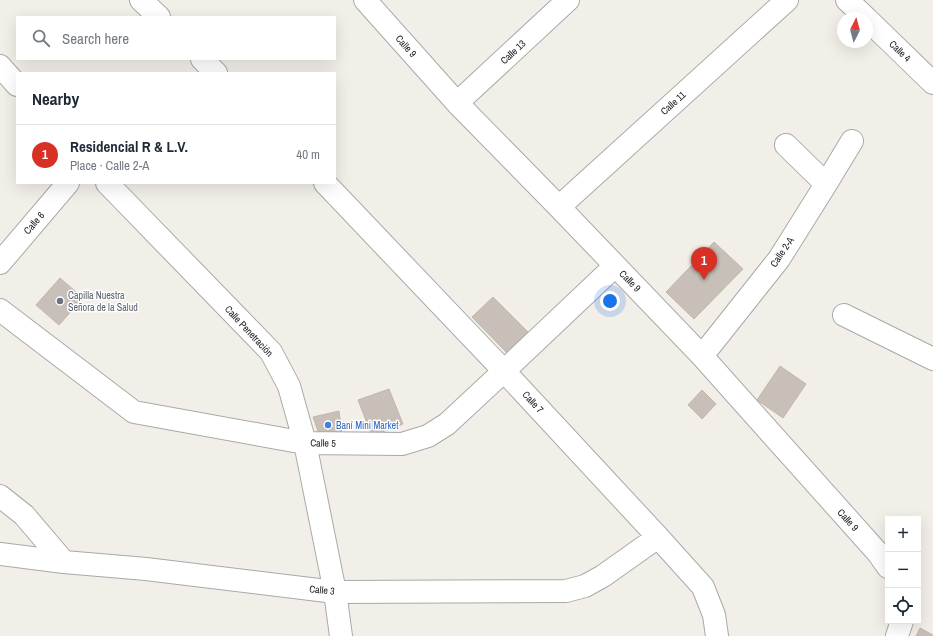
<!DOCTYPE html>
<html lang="en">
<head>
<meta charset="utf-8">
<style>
  :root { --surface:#fff; --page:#f6f6f7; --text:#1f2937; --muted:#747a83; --line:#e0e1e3; --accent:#d93025 }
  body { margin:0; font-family:"Archivo Narrow",sans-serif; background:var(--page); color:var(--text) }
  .controls { position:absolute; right:12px; bottom:12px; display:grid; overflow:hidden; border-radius:0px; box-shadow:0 4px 16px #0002 }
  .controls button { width:36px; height:36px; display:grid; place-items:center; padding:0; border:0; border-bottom:1px solid var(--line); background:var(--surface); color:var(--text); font:20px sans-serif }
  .compass { position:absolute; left:837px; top:12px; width:36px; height:36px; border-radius:50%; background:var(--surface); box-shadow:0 4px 16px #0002; rotate:6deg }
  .you { position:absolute; left:610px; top:301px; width:14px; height:14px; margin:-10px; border:3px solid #fff; border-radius:50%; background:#1a73e8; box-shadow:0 0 0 6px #1a73e833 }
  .badge { display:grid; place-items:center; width:26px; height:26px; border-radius:50%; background:var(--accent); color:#fff; font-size:13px; font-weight:700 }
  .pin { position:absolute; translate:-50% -33px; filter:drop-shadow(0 1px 2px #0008) }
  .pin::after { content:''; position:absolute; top:21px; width:14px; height:12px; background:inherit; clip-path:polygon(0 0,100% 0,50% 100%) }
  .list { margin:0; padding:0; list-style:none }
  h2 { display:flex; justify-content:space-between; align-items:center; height:52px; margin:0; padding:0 16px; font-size:17px }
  h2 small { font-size:13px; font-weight:400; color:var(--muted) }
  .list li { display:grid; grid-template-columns:26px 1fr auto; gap:12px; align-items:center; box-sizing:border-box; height:60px; padding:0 16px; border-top:1px solid var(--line) }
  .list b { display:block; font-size:15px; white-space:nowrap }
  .list p { margin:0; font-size:13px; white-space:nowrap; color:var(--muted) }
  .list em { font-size:13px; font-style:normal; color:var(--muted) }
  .icon { flex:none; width:22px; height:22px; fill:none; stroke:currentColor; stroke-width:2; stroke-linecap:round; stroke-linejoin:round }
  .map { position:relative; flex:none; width:933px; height:636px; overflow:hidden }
  .search { position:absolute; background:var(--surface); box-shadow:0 4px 16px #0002; left:16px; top:16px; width:320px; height:44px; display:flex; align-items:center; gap:10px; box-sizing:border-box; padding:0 14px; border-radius:0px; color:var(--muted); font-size:15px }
  .panel { position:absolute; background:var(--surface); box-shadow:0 4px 16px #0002; left:16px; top:72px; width:320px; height:112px; border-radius:0px }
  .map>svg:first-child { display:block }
  .building { fill:#c7bfb8; stroke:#c4b6ab }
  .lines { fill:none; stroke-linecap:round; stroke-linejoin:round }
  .minor-casing { stroke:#a9a9a9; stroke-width:24 }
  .minor { stroke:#fff; stroke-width:22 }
  .worship-dot { fill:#6b7280; stroke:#fff; stroke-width:1.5 }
  .shop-dot { fill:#3f7fe0; stroke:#fff; stroke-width:1.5 }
  .labels { text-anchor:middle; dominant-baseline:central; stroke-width:3; stroke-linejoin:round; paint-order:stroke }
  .street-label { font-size:10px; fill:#222; stroke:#fff }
  .worship-label { font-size:10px; fill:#5b616d; stroke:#fff; text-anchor:start }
  .shop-label { font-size:10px; fill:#366cbe; stroke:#fff; text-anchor:start }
</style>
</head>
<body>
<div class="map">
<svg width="933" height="636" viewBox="0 0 933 636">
  <rect width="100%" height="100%" fill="#f2efe9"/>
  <path class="building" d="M714,242L743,269L694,319L666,292Z
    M60,278L83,298L59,325L36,305Z
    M493,297L529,333L508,354L472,317Z
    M780,366L806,384L783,418L757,400Z
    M389,389L403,424L372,436L358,400Z
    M702,390L716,404L702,419L688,405Z
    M339,411L342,434H319L313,417Z
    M920,628L933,635V636H916Z"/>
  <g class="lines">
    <g class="minor-casing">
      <path id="minor" d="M141,0L159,17
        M365,0L457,103L559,207L702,356L878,553L888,567
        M847,0L866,18
        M867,19L933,83
        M202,59L216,73
        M0,66L17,85
        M457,103L568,0
        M786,145L826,184
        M107,183L271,352L289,386L305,443L335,592L341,636
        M325,183L504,371L658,537L703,587L714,615L717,636
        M559,207L787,0
        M0,263L68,183
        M0,310L134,412L305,443L402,444L428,436L447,424L504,371L615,266
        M844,315L933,359
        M702,356L779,259L826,184L852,141
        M0,496L24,515L64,562L146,569L335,592L566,591L585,586L603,576L658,537
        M0,554L64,562
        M897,636L902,621"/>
    </g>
    <use href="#minor" class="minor"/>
  </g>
  <circle class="worship-dot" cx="60" cy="301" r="4"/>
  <circle class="shop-dot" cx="328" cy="425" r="4"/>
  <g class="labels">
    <g class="street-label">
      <text transform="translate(406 46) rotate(49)">Calle 9</text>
      <text transform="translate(900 51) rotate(44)">Calle 4</text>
      <text transform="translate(513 52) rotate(-43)">Calle 13</text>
      <text transform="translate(673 103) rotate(-42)">Calle 11</text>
      <text transform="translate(34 223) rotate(-49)">Calle 6</text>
      <text transform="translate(782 252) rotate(-56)">Calle 2-A</text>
      <text transform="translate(630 281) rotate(46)">Calle 9</text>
      <text transform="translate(249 331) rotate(47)">Calle Penetración</text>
      <text transform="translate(533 402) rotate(47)">Calle 7</text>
      <text transform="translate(323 443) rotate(1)">Calle 5</text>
      <text transform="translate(848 520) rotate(48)">Calle 9</text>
      <text transform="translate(322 590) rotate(6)">Calle 3</text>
    </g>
    <g class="worship-label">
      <text x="68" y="295">Capilla Nuestra<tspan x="68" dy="12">Señora de la Salud</tspan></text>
    </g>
    <g class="shop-label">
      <text x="336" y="425">Baní Mini Market</text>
    </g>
  </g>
</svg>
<div class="controls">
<button>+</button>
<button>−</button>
<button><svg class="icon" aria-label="locate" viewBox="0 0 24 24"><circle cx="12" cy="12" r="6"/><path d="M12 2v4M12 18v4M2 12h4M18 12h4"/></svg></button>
</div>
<svg class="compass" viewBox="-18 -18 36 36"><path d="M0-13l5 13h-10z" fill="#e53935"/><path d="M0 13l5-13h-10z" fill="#747a83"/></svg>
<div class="you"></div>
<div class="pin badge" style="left:704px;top:280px">1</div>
<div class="search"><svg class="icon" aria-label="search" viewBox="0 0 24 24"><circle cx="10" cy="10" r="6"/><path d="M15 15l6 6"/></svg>Search here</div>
<section class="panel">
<h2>Nearby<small></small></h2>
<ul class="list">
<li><span class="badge">1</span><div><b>Residencial R &amp; L.V.</b><p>Place · Calle 2-A</p></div><em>40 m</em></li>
</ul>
</section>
</div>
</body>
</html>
